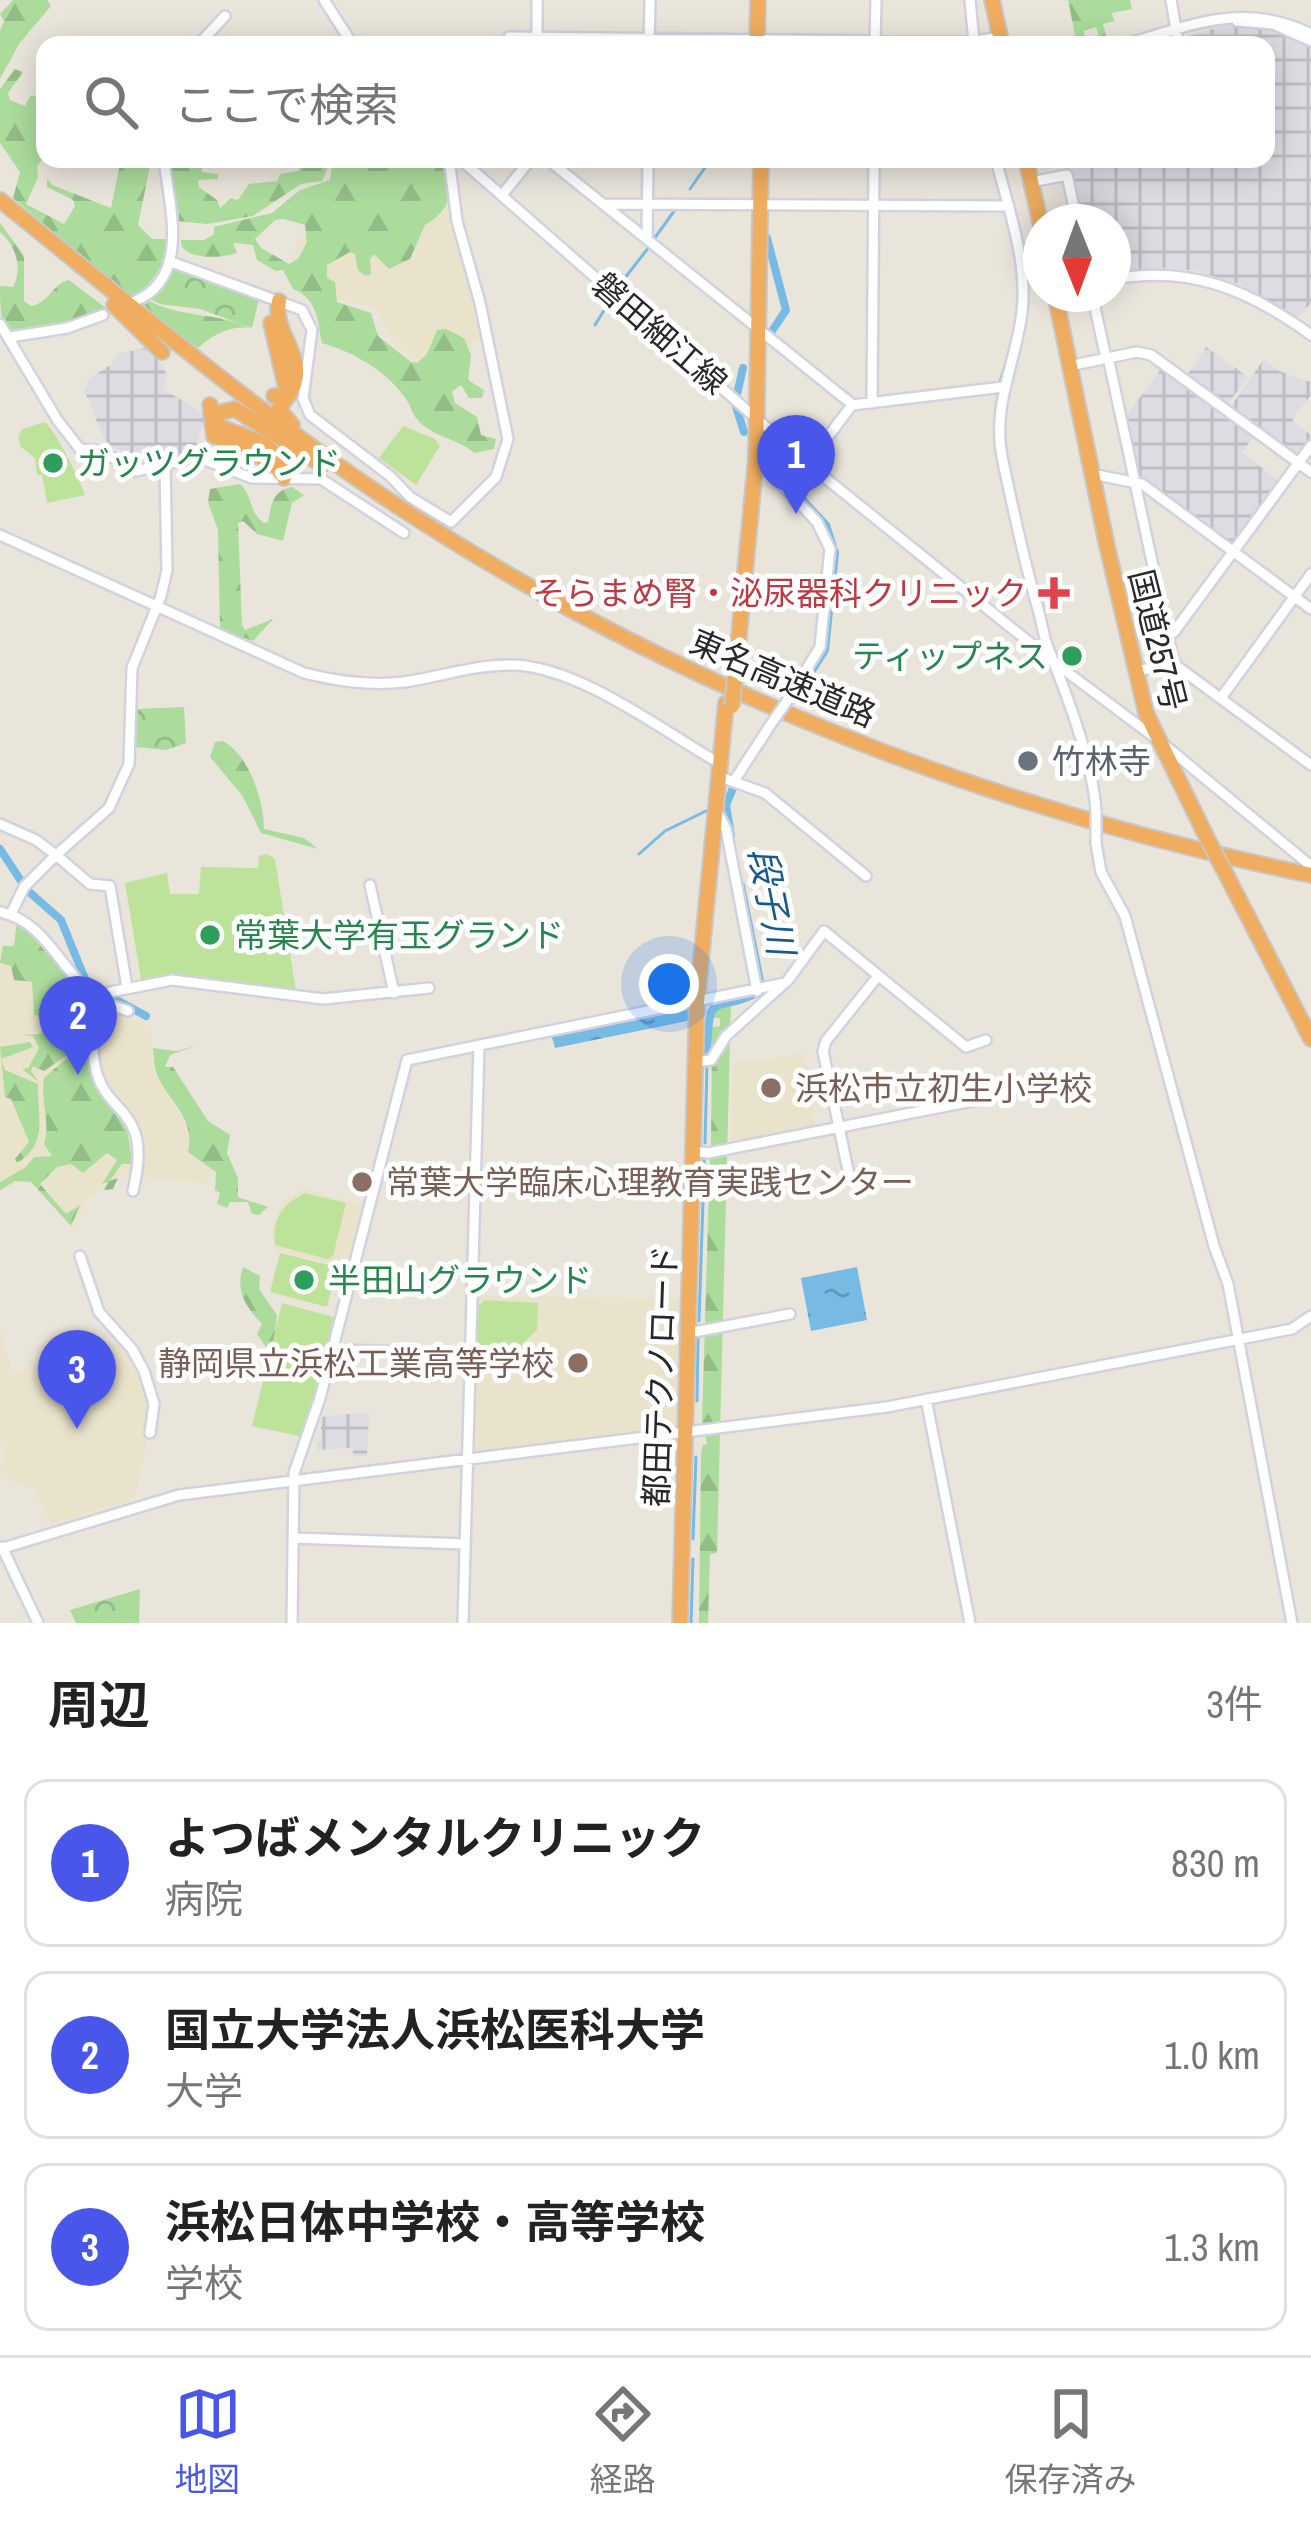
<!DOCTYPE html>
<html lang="ja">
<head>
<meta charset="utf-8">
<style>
  :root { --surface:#fff; --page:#f2f2f2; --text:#222; --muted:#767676; --line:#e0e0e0; --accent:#4856ea }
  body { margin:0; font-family:"Archivo Narrow","Noto Sans JP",sans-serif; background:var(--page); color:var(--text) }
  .compass { position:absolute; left:1023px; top:204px; width:108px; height:108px; border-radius:50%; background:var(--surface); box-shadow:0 6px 30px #0003; rotate:179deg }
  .you { position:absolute; left:669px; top:984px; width:42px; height:42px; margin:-30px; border:9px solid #fff; border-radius:50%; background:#1a73e8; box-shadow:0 0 0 18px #1a73e833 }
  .badge { display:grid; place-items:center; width:78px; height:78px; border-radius:50%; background:var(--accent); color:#fff; font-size:39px; font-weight:700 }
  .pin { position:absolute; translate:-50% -99px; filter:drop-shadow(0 3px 6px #0008) }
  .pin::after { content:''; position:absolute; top:63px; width:42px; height:36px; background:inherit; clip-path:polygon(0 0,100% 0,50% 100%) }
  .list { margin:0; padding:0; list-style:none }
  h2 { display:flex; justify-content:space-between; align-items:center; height:156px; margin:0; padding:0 48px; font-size:51px }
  h2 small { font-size:39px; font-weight:400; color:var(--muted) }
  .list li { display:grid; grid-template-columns:78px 1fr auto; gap:36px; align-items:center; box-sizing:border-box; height:168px; margin:0 24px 24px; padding:0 24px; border:3px solid var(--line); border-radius:24px }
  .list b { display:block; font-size:45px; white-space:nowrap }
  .list p { margin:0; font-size:39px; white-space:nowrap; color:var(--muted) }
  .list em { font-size:39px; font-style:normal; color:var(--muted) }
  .icon { flex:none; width:66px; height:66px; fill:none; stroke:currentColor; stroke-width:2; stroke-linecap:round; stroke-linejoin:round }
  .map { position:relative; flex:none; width:1311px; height:1623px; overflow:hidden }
  .search { position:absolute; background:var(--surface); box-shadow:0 6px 30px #0003; left:36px; right:36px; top:36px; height:132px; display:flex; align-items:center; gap:30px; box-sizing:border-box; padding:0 42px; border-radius:24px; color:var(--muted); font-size:45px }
  .sheet { height:732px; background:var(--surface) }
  nav { display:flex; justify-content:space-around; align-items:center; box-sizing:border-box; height:168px; border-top:3px solid var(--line); background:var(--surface); font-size:33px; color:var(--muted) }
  nav a { display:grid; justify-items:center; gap:6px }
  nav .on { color:var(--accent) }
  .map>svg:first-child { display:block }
  .industrial { fill:url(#industrial-grid) }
  .education { fill:#eae3cc }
  .forest { fill:url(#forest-firs); fill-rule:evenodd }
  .park { fill:url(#park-crowns) }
  .pitch { fill:#bce399 }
  .water { fill:url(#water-ripples) }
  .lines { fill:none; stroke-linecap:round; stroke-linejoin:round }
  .stream { stroke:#77bbe4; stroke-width:3 }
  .river { stroke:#77bbe4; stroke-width:8 }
  .secondary-casing { stroke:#d1d2e0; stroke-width:14 }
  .highway-casing { stroke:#c7c7c7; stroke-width:18 }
  .secondary { stroke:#fff; stroke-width:9 }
  .highway { stroke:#f0ad60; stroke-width:14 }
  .secondary-bridge-casing { stroke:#d1d2e0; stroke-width:14; stroke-linecap:butt }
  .highway-bridge-casing { stroke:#c7c7c7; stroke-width:18; stroke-linecap:butt }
  .secondary-bridge { stroke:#fff; stroke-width:9 }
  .highway-bridge { stroke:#f0ad60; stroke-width:14 }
  .leisure-dot { fill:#2e9e5b; stroke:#fff; stroke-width:4.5 }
  .health-dot { fill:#e0444e; stroke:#fff; stroke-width:4.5 }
  .worship-dot { fill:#6b7280; stroke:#fff; stroke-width:4.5 }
  .education-dot { fill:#8d6e63; stroke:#fff; stroke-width:4.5 }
  .labels { text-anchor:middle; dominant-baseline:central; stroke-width:10; stroke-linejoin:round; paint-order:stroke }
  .street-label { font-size:33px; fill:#292929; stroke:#fff }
  .leisure-label { font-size:33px; fill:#27864d; stroke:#fff; text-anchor:start }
  .health-label { font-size:33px; fill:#be3a42; stroke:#fff; text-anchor:end }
  .worship-label { font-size:33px; fill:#5b616d; stroke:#fff; text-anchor:start }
  .education-label { font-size:33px; fill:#785e54; stroke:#fff; text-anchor:start }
  .water-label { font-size:36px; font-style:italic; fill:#18598d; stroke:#fff }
</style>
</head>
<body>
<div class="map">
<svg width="1311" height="1623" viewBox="0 0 1311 1623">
  <defs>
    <pattern id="industrial-grid" width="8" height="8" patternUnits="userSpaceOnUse" patternTransform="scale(3)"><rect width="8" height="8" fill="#dedce3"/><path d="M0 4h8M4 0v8" fill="none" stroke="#bebdc3"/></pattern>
    <pattern id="forest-firs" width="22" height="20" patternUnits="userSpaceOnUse" patternTransform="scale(3)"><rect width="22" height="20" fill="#abdc9c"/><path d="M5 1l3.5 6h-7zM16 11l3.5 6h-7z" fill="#93bd86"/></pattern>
    <pattern id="park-crowns" width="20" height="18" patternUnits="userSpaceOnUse" patternTransform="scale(3)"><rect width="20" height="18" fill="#abdc9c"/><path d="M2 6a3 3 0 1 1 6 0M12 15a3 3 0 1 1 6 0" fill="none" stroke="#93bd86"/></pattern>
    <pattern id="water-ripples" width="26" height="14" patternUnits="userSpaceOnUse" patternTransform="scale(3)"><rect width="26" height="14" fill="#77bbe4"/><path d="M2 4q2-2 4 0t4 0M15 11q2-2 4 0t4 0" fill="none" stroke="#6298b9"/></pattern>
  </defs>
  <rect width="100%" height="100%" fill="#eae5db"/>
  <path class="industrial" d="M1243,25L1290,35L1311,46V303L1298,318L1239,284L1196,271L1170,268L1113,273V222H1080L1067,159H1266V45H1158L1223,26Z
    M151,347L167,375L163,389L205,414L204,418L195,452L142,466L105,441L85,392L88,379L112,364L117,354Z
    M1206,347L1248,377L1226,406L1186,377Z
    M1264,359L1279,371L1311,382V395L1292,420L1311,435V444L1298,460L1229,409Z
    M1164,365L1256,434L1242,452L1280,482L1233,547L1138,478L1124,419Z
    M357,1413L369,1414L367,1456L354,1457L352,1448L317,1450V1442L321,1441V1417Z"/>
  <path class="education" d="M433,159L451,203L483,339L421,365L391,338L375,308L329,298L291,274L296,244L326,206Z
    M17,920L27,927L91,1002L143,1024L151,1035L156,1076L190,1129L188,1152L212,1169L206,1184L121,1174L86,1202L74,1229L31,1181L16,1182L0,1192V953L2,946H11Z
    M804,1054L816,1125L730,1141L733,1063Z
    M305,1189L366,1206L350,1268L274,1250L272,1229L280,1208L285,1200Z
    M476,1295L684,1299L681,1428L470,1454Z
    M0,1328L12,1372L51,1362L72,1348L111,1342L123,1343L134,1356L148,1389L152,1417L135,1498L51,1525L35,1489L0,1477L4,1443L0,1446Z"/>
  <path class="forest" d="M13,0H47L51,6L19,44L0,79V31L4,21L0,14Z
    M1068,0H1130L1132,9L1112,13L1114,21L1103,24L1107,38L1100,40L1096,27L1084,31L1085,38L1076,40Z
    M15,69L23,72L8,93L10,100L25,106L31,95L45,100V156L37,166L38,177L26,204L64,224L75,206L73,200L47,187V178L52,185L111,208L121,159H161L150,166L138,225L152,239H165L168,243C164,265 151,288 131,297L13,198L20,172L0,143V89Z
    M167,159H202V172L218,174V179L198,180L199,187L217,200L220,208L231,198L238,200L249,184L277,181L280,174L298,171L304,160L343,159L330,163L322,181L301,184L253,216L207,224L176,221Z
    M349,159L412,165L447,159C450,194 456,205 425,225L410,259L389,269L374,254L370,259L371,275L365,276L358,270L355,254L350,252L327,265V278L335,282L337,302L371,313L378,336L411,362L417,363L427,354L437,330L446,329L464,338L471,355L468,380L484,390L482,398H469L461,385L452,391L455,403L477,417L481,435L496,439L494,449L474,453C458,438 431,437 417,419C412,414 411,407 408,402C388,371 355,353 322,343C317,320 318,299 293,289L283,270L276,271L257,260L253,245L233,243L237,253C221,258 193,260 182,247L181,240H204L214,234V227L272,213L300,190L330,180L332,166ZM284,219L305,225L307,242L298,259L289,264L261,248L255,239L275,220Z
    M0,223L24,256V301L31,306C49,303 53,283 69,280L106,308C88,317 19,343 4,325C0,315 0,298 0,286L13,287C23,268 16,246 0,232Z
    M146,299C177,318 218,312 250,328C228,325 212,336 198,348L136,304Z
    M240,484C253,495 248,512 264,523L268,522C271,505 273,490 292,487L304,495L292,503L283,541L257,534L243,521L238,523L242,625L245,630L273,619L253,641L220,630L218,530L208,502L210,489Z
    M223,741C249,755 264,801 264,829L304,838L318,849L261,833L242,795L210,757L215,742Z
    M17,921C53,959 98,996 87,1051L66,1056L44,1071L33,1066L31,1071L39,1082L22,1069L28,1068L39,1048L33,1036L19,1035L41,1034L44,1021L34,1014L32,982L14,980L11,966L0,963L3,946H14Z
    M731,1001L717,1553L710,1554L708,1623H699L701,1454L703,1445L707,1444L702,1421L710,1157L715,1149L711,1145L712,1027L720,1026V1018H711L716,1004Z
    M30,1042L33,1047L1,1059L5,1070L38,1084C37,1115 49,1144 17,1163L15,1159L29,1142L11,1099L5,1097L0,1047Z
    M199,1045L170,1055L165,1067H173L208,1121L230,1135L227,1153L238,1178V1197L268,1207L259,1215L252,1214L248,1202H230L227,1208L217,1204L220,1193L215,1190L216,1172L188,1152C195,1119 173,1106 159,1079C154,1070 154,1058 153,1048L177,1051Z
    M87,1055L101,1094L126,1125L133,1164H122L109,1181L118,1178L113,1189L104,1190L108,1182L102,1184L117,1160L107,1153L83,1173L71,1164L57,1167L40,1184L66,1214L80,1205L71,1226L31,1182L15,1181L0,1190V1182L26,1167L34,1157L52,1156L44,1144C51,1123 40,1101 44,1078L67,1058Z
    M243,1267L260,1276L259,1289L277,1315L274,1340L266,1347L257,1334L262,1324C246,1307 235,1291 243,1267Z"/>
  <path class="park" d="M177,268L259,299L252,328L200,309L160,304L150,299L169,271Z
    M184,707L186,743L167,750L135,747L136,709Z
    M140,1589L139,1623H76L70,1610Z"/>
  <path class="pitch" d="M45,422C57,433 79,478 85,495L47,503L42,475H37L35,458L21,447L18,437L22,429Z
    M403,426L435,439L440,446L416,485L379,458Z
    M267,854L275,859L296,991L195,976L141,980L125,883L167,873L170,894H199L201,867L258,868L259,856Z
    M305,1193L346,1203L333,1256L328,1259L275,1245C272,1218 282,1205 305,1193Z
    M280,1253L337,1267L327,1307L270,1292Z
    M485,1300L538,1303L537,1330L522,1344L519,1364L478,1362L477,1307Z
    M282,1303L337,1318L304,1437L252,1426Z"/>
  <path class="water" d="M687,1007L692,1013L687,1021L555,1048L551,1034Z
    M857,1267L867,1320L811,1331L801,1278Z"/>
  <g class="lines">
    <path class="stream" d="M690,189L711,159
      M654,239L677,207
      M617,288L649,247
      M595,325L613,296
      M1000,382L1011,345
      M639,854L665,831L708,810
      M705,1143L707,1064
      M704,1190V1157
      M699,1321L703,1201
      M697,1401L698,1338
      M693,1539L696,1457
      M691,1623L693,1559"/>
    <path class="river" d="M767,238L786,310L772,331
      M743,368L735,403L744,432
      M762,457L826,525L835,553L825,650L793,700
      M731,836L726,805L736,781
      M0,849L27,890L61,920L85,979L100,989
      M113,998L146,1016
      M707,1058C709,984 711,1017 762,991L741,886"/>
    <g class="secondary-casing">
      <path id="secondary" d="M324,0L353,45
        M970,0L974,42
        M1171,0L1177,35
        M1237,21L1273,24L1311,41
        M509,37L969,42L1000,37
        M875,43L876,0
        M198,45L225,16
        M537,45V0
        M649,45L650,0
        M1122,45C1191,26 1243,0 1311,34
        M460,159L813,468L1055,663L1154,737
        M547,159L853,405
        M996,159C1008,209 1028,260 1022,312C1016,362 992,405 1002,457C1013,508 1023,558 1038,609C1042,623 1044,640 1050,653C1067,695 1094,767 1096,812
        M1031,182L1067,175L1077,222
        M502,195L531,159
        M603,204L1009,206
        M647,239L648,159
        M169,261L302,310L312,330L303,398L310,415L390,476L410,497L451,522L496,477L508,439L480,303L457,221L449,159
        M1113,279C1191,265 1249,290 1311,335
        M1092,294L1106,358
        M133,302C192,279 169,206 164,159
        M0,324L58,421L80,449L101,451L136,471L197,457L252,478L321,479L404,533
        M10,337L67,328L103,315
        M1108,357L1174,664L1311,765
        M1069,366L1137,352L1151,355L1311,472
        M872,403L874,159
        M756,458L817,522L830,549L820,647L787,701
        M808,463L852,405L1003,387
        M1092,474L1142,484L1311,609
        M0,535L304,673C337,681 369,686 404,682C440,677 476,664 513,665C580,667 661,730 719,763
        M1174,632L1311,446
        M1136,671L1174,664
        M1221,698L1311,574
        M1167,747L1311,866
        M723,778L765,793L866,876
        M734,781L771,724
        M719,815L726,829L757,991
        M0,824L36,840L56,855L109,808L129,764L132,668L161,596L167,570L165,465
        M1096,843L1101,872L1125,916L1214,1246L1228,1284L1292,1623
        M370,885L394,993
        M0,912C46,922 59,968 93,995C102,1003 117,1007 128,1011
        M11,914L24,887L56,855L90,884L110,886L127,987
        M702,1061L711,1060L726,1036L788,980L824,931L966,1047L986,1040
        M693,1151L708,1153L998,1096
        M849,1175L823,1051L826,1041L878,976
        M133,1191C137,1173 141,1151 135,1133C130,1117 117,1107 107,1094C87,1066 89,1019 110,992L172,980L323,999L429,988
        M80,1256L99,1312L132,1349L144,1371L154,1404L150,1433
        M694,1332L790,1314
        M332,1350L471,1353
        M926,1399L970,1623
        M293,1538L465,1544
        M2,1547L38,1623
        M0,1549L179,1495L887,1407L1292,1329L1311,1316
        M292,1623L294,1473L320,1398L407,1060L785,983
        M463,1623L479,1045"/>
    </g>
    <g class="highway-casing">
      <path id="highway" d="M992,0L1002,45
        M757,45L758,0
        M1026,159L1041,226
        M0,200C126,301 247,405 381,495C660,682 983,808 1311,875
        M1055,294L1107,546L1146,713L1208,840
        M279,301C271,335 311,358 290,393C287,399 282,403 279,409L292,425
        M114,305L162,352
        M271,323L286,388L284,395L274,396
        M210,405L214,436L275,464L280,473
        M284,478C281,443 249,438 220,427L215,422L218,413L235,409L322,465
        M735,677L756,458L761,159
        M1227,876L1311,1039
        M680,1623L697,1002L726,703"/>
    </g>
    <use href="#secondary" class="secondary"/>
    <use href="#highway" class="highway"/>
    <g class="secondary-bridge-casing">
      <path id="secondary-bridge" d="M771,724L787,701
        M1096,843V812"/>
    </g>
    <g class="highway-bridge-casing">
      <path id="highway-bridge" d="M732,706L735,677
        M1208,840L1227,876"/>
    </g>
    <use href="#secondary-bridge" class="secondary-bridge"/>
    <use href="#highway-bridge" class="highway-bridge"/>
  </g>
  <g class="leisure-dot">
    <circle cx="53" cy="463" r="12"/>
    <circle cx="1072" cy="656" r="12"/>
    <circle cx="210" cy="935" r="12"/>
    <circle cx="304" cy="1280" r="12"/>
  </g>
  <path class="health-dot" d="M1048 575h12v12h12v12h-12v12h-12v-12h-12v-12h12z"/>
  <circle class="worship-dot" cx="1028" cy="761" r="12"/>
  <g class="education-dot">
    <circle cx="771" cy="1088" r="12"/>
    <circle cx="362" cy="1182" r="12"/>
    <circle cx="578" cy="1363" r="12"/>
  </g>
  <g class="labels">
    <g class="street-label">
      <text transform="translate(660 333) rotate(41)">磐田細江線</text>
      <text transform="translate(1158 640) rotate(76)">国道257号</text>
      <text transform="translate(783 678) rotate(23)">東名高速道路</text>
      <text transform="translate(660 1376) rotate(-88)">都田テクノロード</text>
    </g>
    <g class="leisure-label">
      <text x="77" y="463">ガッツグラウンド</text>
      <text x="1048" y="656" text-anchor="end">ティップネス</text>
      <text x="234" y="935">常葉大学有玉グランド</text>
      <text x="328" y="1280">半田山グラウンド</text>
    </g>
    <g class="health-label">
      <text x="1027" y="593">そらまめ腎・泌尿器科クリニック</text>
    </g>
    <g class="worship-label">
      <text x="1052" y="761">竹林寺</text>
    </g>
    <g class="education-label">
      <text x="795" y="1088">浜松市立初生小学校</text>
      <text x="386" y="1182">常葉大学臨床心理教育実践センター</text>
      <text x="554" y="1363" text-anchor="end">静岡県立浜松工業高等学校</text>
    </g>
    <g class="water-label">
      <text transform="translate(772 901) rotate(79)">段子川</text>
    </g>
  </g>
</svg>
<svg class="compass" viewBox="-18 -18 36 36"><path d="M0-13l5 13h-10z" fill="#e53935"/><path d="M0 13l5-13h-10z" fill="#767676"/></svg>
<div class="you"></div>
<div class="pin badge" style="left:796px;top:514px">1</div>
<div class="pin badge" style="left:78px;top:1075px">2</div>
<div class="pin badge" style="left:77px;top:1429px">3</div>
<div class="search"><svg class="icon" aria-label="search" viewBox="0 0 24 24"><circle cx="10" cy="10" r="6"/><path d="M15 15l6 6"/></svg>ここで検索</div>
</div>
<section class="sheet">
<h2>周辺<small>3件</small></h2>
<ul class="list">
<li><span class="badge">1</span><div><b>よつばメンタルクリニック</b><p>病院</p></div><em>830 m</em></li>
<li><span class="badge">2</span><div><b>国立大学法人浜松医科大学</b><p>大学</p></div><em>1.0 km</em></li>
<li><span class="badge">3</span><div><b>浜松日体中学校・高等学校</b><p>学校</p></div><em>1.3 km</em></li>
</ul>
</section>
<nav>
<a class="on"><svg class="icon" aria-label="map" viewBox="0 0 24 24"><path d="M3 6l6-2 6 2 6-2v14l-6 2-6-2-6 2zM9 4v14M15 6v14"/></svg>地図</a>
<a><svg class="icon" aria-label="directions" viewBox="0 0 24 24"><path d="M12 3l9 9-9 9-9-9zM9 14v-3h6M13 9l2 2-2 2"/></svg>経路</a>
<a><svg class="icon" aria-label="saved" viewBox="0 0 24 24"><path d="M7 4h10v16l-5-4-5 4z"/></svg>保存済み</a>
</nav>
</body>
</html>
